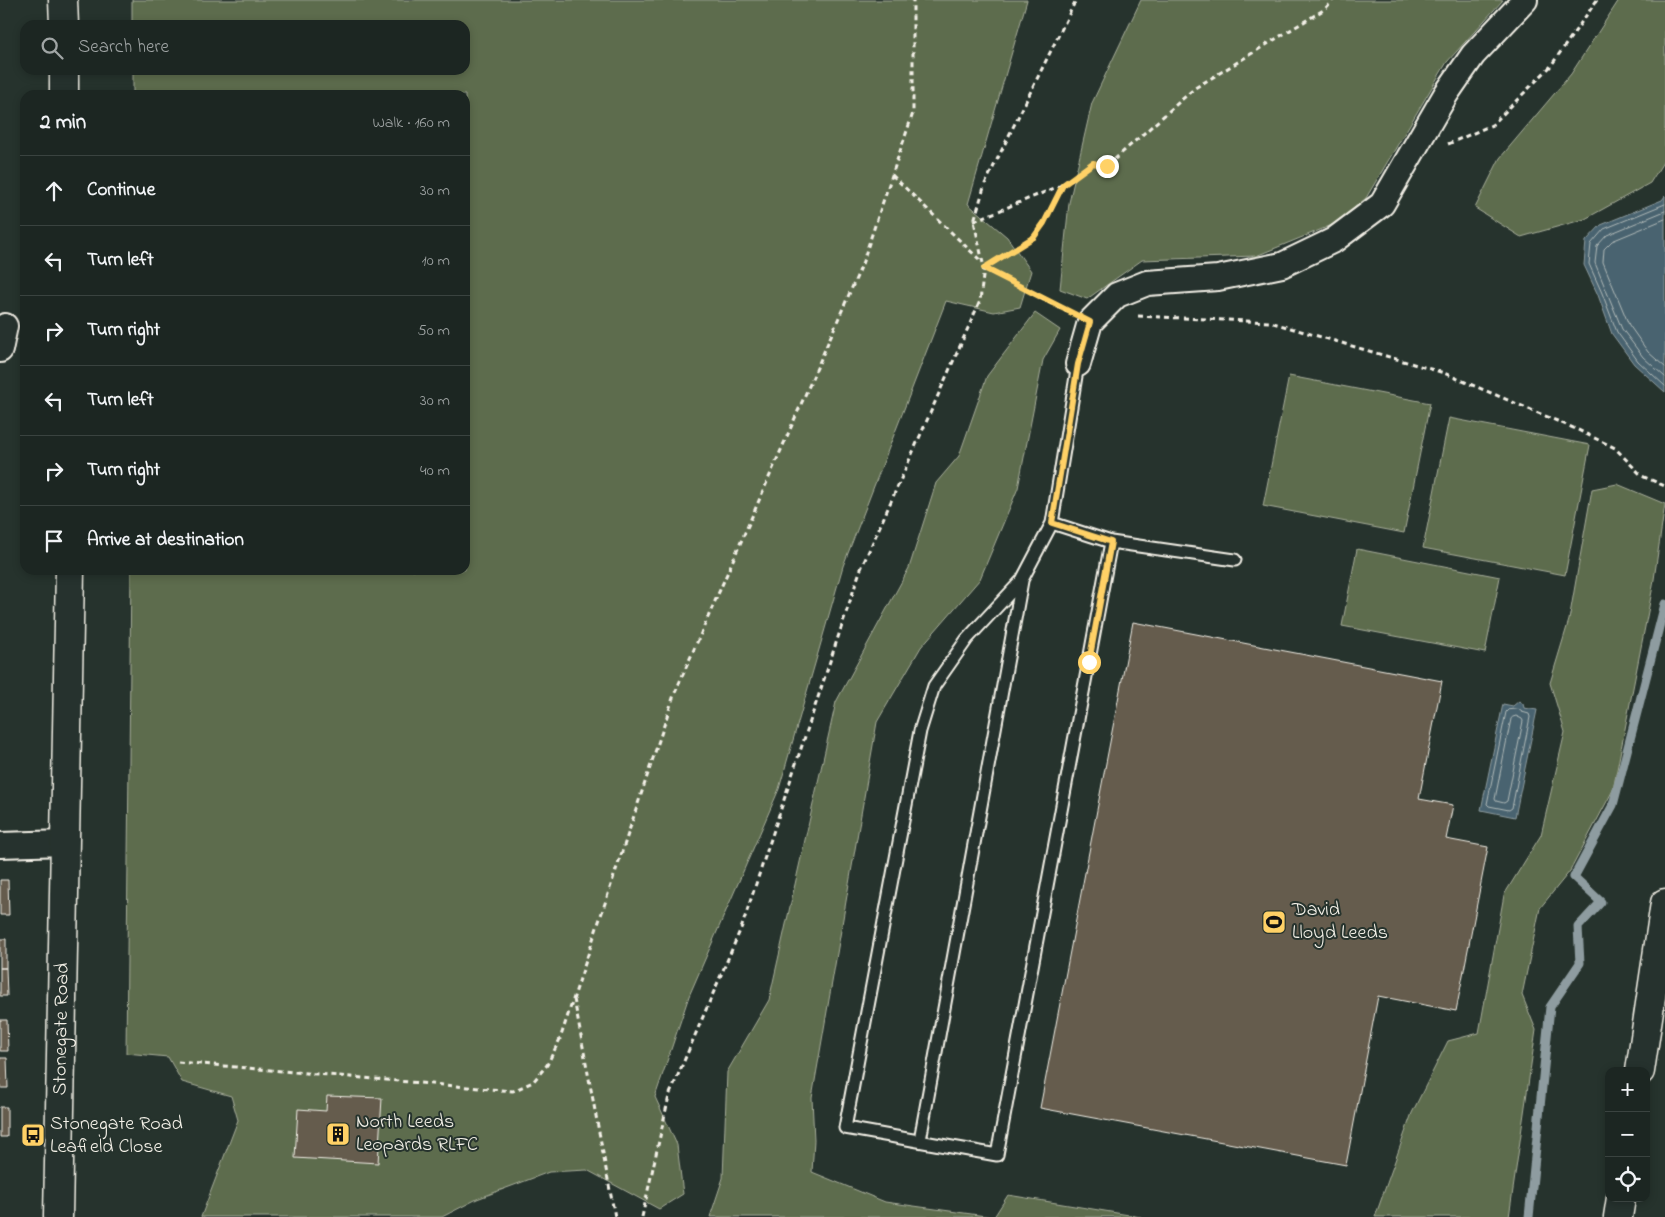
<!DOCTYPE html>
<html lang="en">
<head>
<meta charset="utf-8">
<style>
  :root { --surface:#1c2622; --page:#29322f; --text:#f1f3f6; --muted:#a0a5a5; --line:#3a4340 }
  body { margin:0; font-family:"Indie Flower",sans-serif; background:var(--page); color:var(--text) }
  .controls { position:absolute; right:15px; bottom:15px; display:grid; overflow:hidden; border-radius:10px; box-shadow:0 2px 8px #0003 }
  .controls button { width:45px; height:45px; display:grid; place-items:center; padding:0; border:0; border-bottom:1px solid var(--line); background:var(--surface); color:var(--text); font:25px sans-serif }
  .stop { position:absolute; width:15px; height:15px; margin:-11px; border:4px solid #ffd166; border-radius:50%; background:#fff }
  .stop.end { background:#ffd166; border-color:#fff; box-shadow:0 1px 5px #0008 }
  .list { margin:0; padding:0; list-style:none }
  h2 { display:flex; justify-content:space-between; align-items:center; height:65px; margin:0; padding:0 20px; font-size:21px }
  h2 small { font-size:16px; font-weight:400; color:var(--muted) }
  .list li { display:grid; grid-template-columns:32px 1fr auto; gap:15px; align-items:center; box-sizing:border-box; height:70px; padding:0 20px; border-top:1px solid var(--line) }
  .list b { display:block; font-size:19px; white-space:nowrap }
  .list em { font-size:16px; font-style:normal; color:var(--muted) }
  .icon { flex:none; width:28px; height:28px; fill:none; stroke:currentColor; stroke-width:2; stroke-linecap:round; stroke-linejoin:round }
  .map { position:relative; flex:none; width:1665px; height:1217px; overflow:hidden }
  .search { position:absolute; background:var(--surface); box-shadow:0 2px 8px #0003; left:20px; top:20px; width:450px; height:55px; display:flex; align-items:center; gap:12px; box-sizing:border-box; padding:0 18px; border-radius:15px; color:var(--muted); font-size:19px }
  .panel { position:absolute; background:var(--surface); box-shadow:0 2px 8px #0003; left:20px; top:90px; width:450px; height:485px; border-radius:15px }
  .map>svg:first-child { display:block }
  .green { fill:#5d6c4e; stroke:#a8ae9b }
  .water { fill:#4a6470; stroke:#8e9ca0 }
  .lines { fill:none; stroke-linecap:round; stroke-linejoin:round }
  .shore { stroke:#b0b9b8; stroke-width:1 }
  .stream { stroke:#8e9ca0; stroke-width:9 }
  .building { fill:#655c4e; stroke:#f4f1e8 }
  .service-casing { stroke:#f4f1e8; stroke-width:15 }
  .minor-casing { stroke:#f4f1e8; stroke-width:28 }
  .secondary-casing { stroke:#f4f1e8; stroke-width:31 }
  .trunk-casing { stroke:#f4f1e8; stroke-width:31 }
  .path { stroke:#f4f1e8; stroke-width:3; stroke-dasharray:5 4; stroke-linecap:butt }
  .service { stroke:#26332d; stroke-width:11 }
  .minor { stroke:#26332d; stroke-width:24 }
  .secondary { stroke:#26332d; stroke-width:28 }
  .trunk { stroke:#26332d; stroke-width:28 }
  .route { stroke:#ffd166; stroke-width:6 }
  .labels { text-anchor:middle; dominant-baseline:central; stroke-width:4; stroke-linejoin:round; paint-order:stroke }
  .poi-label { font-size:20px; fill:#f4f1e8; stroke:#26332d; text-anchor:start }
  .street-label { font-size:20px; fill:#f4f1e8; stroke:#26332d }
</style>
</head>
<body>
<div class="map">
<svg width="1665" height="1217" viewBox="0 0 1665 1217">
  <rect width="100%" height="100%" fill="#26332d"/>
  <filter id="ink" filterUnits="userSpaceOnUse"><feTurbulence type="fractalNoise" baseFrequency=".02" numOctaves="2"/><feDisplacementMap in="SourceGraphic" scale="10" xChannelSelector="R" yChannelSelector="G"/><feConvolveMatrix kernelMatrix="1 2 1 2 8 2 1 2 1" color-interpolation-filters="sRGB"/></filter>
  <g filter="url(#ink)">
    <path class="green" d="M132,0H1027L968,204L1007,237L1031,271L1020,307L994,312L946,301L843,566L779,789L689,996L655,1097L677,1145L683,1194L659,1209L587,1170L549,1172L477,1199L442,1217H201L238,1120L231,1096L182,1082L168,1057L126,1053L131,570H465V95H133V70H465V25H132Z
      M1141,0H1503L1447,62L1366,198L1337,223L1256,256L1142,260L1087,299L1060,289L1069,203L1092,103Z
      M1619,0H1665V159L1650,183L1585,219L1521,237L1475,208L1500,158L1571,74Z
      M1035,313L1060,330L1043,360L1018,488L980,579L921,647L877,722L812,1098L814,1140L812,1172L885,1202L993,1217H710L723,1178L727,1072L769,1000L836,702L909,568L936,483L959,456L987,376Z
      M1289,376L1430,403L1404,533L1263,506Z
      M1449,418L1590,445L1565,575L1423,548Z
      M1617,484L1665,504L1653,586L1613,790L1570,871L1540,908L1522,995L1536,1030L1509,1217H1375L1412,1113L1448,1041L1479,1033L1504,895L1541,835L1565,732L1550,683L1569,620L1592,489Z
      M1357,549L1500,577L1485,653L1342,626Z
      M1008,1195L1141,1217H994Z"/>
    <path class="water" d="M1665,196V392L1634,364L1612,334L1598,295L1584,265L1586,241L1601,225L1662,200Z
      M1519,701L1523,704L1524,708L1537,710L1515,817L1481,810L1503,704L1513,706Z"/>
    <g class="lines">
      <path class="shore" d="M1665,204L1604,229L1591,244L1589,264L1602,293L1617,332L1638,361L1665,386
        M1665,211L1607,235L1597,246L1595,263L1622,329L1643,357L1665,377
        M1665,219L1612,241L1604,249L1603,262L1629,325L1648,352L1665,367
        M1518,709L1522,712L1529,714L1530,717L1512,808L1509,810L1489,806L1487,804L1506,712L1508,710Z
        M1513,717L1516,716L1522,719L1523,721L1507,801L1504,803L1496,801L1495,799L1511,719Z"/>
      <path class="stream" d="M1529,1217L1550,1007L1580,963L1578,927L1601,902L1574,877L1613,805L1665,604"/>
    </g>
    <path class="building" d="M1133,622L1442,681L1419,799L1453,805L1446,839L1488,847L1456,1011L1378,996L1346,1165L1040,1108Z
      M0,880H8L9,915H0Z
      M0,939H6V968H0Z
      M0,968H6L7,996H0Z
      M0,1020H7L8,1051H0Z
      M0,1058H7L8,1088H0Z
      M327,1096L382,1098L378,1163L295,1158L298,1109L326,1111Z
      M0,1107H7V1137H0Z"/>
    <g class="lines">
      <g class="service-casing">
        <path id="service" d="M1078,364L1052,523L1022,580L967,639L934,686L920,731L845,1128L997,1155L1111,542
          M1052,523L1111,542L1235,560
          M920,1140L1022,581"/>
      </g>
      <g class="minor-casing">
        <path id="minor" d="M0,350L5,326
          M1078,364L1090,322L1117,295L1147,283L1218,278L1282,265L1334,240L1382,204L1446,94L1473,55L1525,0
          M0,845L65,843"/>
      </g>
      <g class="secondary-casing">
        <g id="secondary">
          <path d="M63,0L64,25"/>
          <path d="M64,70V95"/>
          <path id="s1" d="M58,1217L70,570"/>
        </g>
      </g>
      <g class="trunk-casing">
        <path id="trunk" d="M1640,1071L1665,903
          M1618,1217L1621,1198"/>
      </g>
      <path class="path" d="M1448,144L1492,125L1550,67L1597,0
        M892,175L982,262
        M974,221L1062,185
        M984,268L1068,311
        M984,268L1034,237L1044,223L1063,185L1093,163L1107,166L1195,88L1325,9L1333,0
        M1138,316L1270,322L1444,373L1576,429L1615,448L1642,476L1665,486
        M574,999L615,1217
        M178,1062L513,1091L533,1082L547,1065L560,1039L674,695L861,267L892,175L913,113V0
        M642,1217L669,1096L742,926L860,571L980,301L984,268L974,221L985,184L1076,0"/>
      <use href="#service" class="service"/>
      <use href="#minor" class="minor"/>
      <use href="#secondary" class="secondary"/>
      <use href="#trunk" class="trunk"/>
    </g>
  </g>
  <g class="lines" filter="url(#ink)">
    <path class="route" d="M1089,662L1111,542L1052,523L1078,364L1090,322L984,268L1034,237L1044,223L1063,185L1093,163L1107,166"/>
  </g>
  <defs>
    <g id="stadium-square" transform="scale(1.25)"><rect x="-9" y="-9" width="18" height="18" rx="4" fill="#ffd166" stroke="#26332d"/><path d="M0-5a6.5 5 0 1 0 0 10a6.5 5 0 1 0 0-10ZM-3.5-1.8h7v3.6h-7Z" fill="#111"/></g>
    <g id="building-square" transform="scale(1.25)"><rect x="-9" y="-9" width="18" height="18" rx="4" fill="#ffd166" stroke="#26332d"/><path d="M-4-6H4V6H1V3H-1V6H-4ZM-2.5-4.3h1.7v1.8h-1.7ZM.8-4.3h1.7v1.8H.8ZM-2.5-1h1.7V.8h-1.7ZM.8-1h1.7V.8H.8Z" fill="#111"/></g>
    <g id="bus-square" transform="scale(1.25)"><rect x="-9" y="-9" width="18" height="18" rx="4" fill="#ffd166" stroke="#26332d"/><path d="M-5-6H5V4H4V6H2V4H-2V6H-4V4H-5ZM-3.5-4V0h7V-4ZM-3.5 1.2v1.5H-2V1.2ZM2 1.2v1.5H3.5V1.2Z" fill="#111"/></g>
  </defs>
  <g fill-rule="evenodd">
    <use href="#stadium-square" x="1274" y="922"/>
    <use href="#building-square" x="338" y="1134"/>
    <use href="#bus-square" x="33" y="1135"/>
  </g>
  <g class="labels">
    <g class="poi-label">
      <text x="1292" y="910">David<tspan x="1292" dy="23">Lloyd Leeds</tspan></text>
      <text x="356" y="1122">North Leeds<tspan x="356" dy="23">Leopards RLFC</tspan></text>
      <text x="50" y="1124">Stonegate Road<tspan x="50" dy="23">Leafield Close</tspan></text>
    </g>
    <g class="street-label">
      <text stroke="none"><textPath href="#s1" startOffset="188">Stonegate Road</textPath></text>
    </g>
  </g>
</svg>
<div class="controls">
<button>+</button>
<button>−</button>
<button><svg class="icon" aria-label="locate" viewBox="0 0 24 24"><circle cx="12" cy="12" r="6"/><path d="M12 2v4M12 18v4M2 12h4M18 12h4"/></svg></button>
</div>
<div class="stop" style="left:1089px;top:662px"></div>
<div class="stop end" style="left:1107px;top:166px"></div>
<div class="search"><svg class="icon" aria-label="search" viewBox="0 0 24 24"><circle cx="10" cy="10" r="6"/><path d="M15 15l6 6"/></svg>Search here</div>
<section class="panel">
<h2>2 min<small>Walk · 160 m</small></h2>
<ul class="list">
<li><svg class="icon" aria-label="ahead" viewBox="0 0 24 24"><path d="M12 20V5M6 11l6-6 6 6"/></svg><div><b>Continue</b></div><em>30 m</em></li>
<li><svg class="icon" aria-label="left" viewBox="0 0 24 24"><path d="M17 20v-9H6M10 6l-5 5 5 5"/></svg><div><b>Turn left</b></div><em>10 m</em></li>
<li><svg class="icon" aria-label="right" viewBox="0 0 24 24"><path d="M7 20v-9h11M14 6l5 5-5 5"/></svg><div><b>Turn right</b></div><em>50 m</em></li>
<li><svg class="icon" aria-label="left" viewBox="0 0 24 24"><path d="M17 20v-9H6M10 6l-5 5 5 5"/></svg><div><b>Turn left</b></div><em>30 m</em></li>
<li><svg class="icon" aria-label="right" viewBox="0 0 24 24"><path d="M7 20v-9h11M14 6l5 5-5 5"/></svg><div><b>Turn right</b></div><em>40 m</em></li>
<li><svg class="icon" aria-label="arrive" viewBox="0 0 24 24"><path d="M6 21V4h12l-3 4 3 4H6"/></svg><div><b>Arrive at destination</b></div></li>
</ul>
</section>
</div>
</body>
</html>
